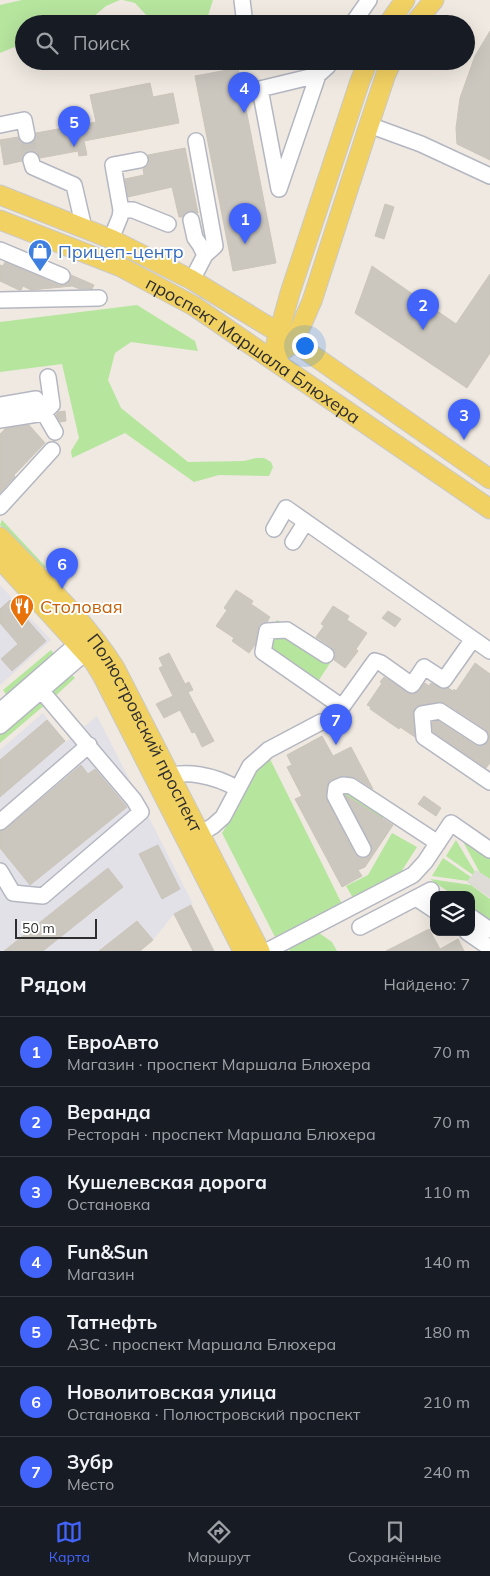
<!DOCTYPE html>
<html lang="ru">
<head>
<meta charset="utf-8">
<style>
  :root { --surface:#171b24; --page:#20242c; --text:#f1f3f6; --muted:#9ea1a6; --line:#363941; --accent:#4264fb }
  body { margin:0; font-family:Mulish,sans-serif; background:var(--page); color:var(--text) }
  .controls { position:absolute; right:15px; bottom:15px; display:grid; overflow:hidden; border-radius:10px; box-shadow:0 5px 20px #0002 }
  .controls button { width:45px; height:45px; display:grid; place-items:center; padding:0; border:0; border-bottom:1px solid var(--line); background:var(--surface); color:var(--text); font:25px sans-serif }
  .scale { position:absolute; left:15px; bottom:12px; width:82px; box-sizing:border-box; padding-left:5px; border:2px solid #2e2e2e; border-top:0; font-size:14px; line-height:18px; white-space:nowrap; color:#2e2e2e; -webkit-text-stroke:4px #fff; paint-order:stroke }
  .you { position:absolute; left:304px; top:345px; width:18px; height:18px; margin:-12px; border:4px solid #fff; border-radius:50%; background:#1a73e8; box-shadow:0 0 0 8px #1a73e833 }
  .badge { display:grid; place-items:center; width:32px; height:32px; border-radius:50%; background:var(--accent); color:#fff; font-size:16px; font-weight:700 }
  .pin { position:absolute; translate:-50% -41px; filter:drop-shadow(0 1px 2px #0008) }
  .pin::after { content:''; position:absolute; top:26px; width:18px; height:15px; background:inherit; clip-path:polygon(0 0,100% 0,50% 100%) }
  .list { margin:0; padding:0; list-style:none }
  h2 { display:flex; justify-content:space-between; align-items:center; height:65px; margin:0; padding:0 20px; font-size:21px }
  h2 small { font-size:16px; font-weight:400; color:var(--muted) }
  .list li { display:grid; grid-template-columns:32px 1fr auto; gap:15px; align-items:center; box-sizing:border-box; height:70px; padding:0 20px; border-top:1px solid var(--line) }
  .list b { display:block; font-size:19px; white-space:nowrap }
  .list p { margin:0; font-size:16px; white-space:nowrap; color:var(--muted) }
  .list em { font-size:16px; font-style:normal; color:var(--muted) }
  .icon { flex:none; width:28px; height:28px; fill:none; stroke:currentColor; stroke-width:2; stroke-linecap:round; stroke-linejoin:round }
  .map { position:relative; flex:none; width:490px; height:951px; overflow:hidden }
  .search { position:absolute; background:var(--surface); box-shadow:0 5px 20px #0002; left:15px; right:15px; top:15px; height:55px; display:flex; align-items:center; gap:12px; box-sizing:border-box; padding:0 18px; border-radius:28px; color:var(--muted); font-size:19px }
  .sheet { height:555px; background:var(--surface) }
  nav { display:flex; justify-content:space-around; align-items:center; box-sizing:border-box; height:70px; border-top:1px solid var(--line); background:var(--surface); font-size:14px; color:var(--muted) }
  nav a { display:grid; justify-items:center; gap:2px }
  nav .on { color:var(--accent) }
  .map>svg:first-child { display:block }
  .industrial { fill:#e3e1e8 }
  .green { fill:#b6e59e }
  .plaza { fill:#dfdcd8 }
  .building { fill:#cbc7bf; stroke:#cbc5ba }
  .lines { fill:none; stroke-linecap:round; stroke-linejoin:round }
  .minor-tunnel { stroke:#c8c4bd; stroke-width:15; stroke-dasharray:15 8; stroke-linecap:butt }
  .minor-casing { stroke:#b4b7c1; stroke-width:18 }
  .major-casing { stroke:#c9c9c9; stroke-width:21 }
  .minor { stroke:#fff; stroke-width:15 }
  .major { stroke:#f2d163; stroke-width:19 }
  .labels { text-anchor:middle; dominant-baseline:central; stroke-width:4; stroke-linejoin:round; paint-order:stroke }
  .shop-label { font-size:18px; fill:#366cbe; stroke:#fff; text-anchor:start }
  .street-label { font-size:18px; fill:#2e2e2e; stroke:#fff }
  .food-label { font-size:18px; fill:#c56008; stroke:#fff; text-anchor:start }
</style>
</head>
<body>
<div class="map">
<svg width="490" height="951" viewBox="0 0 490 951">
  <rect width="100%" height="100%" fill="#efe9e1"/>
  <path class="industrial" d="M0,585L51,640L0,685Z
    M43,713L66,742L97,716L193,904L174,914L153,940L140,951H0V750Z"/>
  <path class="green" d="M22,0H120L106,6L85,24H24V43L0,53V5Z
    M123,0H213L208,16L201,24L160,23L148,17L135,3Z
    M137,305L195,341L198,351L131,342L115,353L108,380L121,408L188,462L244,461L256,458H264L271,462L273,467L269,476L219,475L194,482L125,433L72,458L71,451L79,438L62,364L0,372V322Z
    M2,520L46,567L42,570L0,525Z
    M277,620L334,657L317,683L260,645Z
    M51,650L56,656L8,697L3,690Z
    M71,674L75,678L54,697L50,692Z
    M42,698L47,703L0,743V734Z
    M270,759L342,904L275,937L222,833L238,808L255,770Z
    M351,789L385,815L366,843L341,797L342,790Z
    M392,833L417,847L401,872L353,898L346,886L368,875Z
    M460,836L490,857V879L480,873Z
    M456,840L475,872L473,875L446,856Z
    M443,858L471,877L468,881L432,876Z
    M430,879L471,885L490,899V920L471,907V895H453Z
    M319,933L332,942L337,951H290L288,947Z"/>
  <path class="plaza" d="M476,870L490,879V898L467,882Z"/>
  <path class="building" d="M490,31V160L457,144L456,128L460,98L475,56Z
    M238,68L276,263L233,271L195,76Z
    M150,83L153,97L173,93L179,123L84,141L87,155L79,156L78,151L40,158L37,153L29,151L24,154L22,161L4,165L0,140L18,137L20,142L28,144L34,142L36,133L96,122L90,95Z
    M185,148L198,213L189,211L182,217H179L172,187L128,197L125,179L144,175L143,169L149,164L148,155Z
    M385,204L394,207L384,239L375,236Z
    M5,262L59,285H64L68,283L71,275L94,285L92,289H80L72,286L31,290L23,286L21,290H19L0,281V265L3,266Z
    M372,266L456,324L490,274V353L467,388L355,313Z
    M65,411L66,421L60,422L56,415L58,412Z
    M29,425L45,443L14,475L15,477L0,493V434L6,428Z
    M236,590L253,601L251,604L270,617L267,622L259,626L255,645L249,653L232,641L234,638L216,626L227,610L224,608Z
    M10,600L46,641L12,671L1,659L18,644L0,623V609Z
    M333,606L349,616L347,620L367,633L356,649L358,651L345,668L334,660L335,655L331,647L316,637L324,626L321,624Z
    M388,611L401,619L395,627L382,618Z
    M169,653L185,684L189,682L193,690L188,692L214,741L202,747L195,732L192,733L180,710L164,718L156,704L173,696L159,668L163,666L159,658Z
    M475,663L490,674V763L486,768L433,732L432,722L438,721L475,745L484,746L488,742L489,737L485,729L445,703L438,702L416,707L413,714L415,737L400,727L399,729L370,709L371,707L367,705L382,683L380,682L384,677L411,694L416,693L425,683L429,686L431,683L443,689L448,688L453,691L454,689L456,691Z
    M47,720L65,741L0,797V760Z
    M322,736L333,756L351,747L373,789L356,778L344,776L332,780L327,786V800L355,854L362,858L367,857L371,854L372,849L345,795L393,825L365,867L358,870L362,876L342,887L295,799L302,796L287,767L292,765L287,755Z
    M81,765L88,774L95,769L127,807L30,885L0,848V831L6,829Z
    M424,796L441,808L436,816L418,804Z
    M158,845L180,889L162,899L139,854Z
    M108,868L123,887L43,951H4Z
    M191,905L214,951H193L174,914Z
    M137,921L153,940L140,951H99Z
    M429,929L440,949L458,939L464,951H386Z"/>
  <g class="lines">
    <path class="minor-tunnel" d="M27,135L31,160"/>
    <g class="minor-casing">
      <path id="minor" d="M242,0L245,24
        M358,24L355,20L369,0
        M318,75L260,89L279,189L318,75L328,66L329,61
        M0,125L24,120L27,135
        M369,125L421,144L490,176
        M31,160L33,167L74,185L84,228
        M121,210H133L168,224
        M191,220L195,238L200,245L205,255
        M111,239L120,217L121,210L113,165L140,160
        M0,250L62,276
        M192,280L205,255L215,246L196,141
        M0,300L99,298
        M0,405L36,399L55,432
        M0,420L44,413L52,405L48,377
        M0,507L52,450
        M274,529L286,508L490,651
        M293,542L305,523
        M326,655L287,630L267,631L263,652L342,707L375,661L381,663L412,685L424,667L444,680L473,639
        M0,711L77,644L87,639
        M0,726L85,653L90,643
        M480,737L440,711L422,714L424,737L490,782
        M161,779C184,768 216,776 238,789
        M0,822L89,745
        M191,839L213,826L223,817L250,766L268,750L321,722
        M363,849L335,796L336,788L343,785L351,786L438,843
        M0,871L13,893L43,896L141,812L134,800L34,682
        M416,898L434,910
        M471,917L490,930
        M360,927L431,890
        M467,932L490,948
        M267,951L413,875L425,862L451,823L490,850"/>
    </g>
    <g class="major-casing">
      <g id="major">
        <path d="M388,24L405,0"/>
        <path d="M414,24L434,0"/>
        <path d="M0,195L111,239L192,280L294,342L490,479"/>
        <path id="s1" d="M0,220L121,267L194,306L490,509"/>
        <path d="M276,343L290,293L359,84L368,61"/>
        <path d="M285,349L294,342L312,301L369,125L386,74L392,61"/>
        <path id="s2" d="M0,537C40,579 84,619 115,668L260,951"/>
        <path d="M0,559L94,662L102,675L243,951"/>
      </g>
    </g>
    <use href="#minor" class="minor"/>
    <use href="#major" class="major"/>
  </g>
  <defs>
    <g id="shop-pin" transform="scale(1.25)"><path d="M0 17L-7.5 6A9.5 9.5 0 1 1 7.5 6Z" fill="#3f7fe0" stroke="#fff"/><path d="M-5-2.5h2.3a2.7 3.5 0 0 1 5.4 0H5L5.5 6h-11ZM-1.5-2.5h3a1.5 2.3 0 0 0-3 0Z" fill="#fff"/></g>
    <g id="restaurant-pin" transform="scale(1.25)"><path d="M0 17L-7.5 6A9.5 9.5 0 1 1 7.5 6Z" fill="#e8710a" stroke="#fff"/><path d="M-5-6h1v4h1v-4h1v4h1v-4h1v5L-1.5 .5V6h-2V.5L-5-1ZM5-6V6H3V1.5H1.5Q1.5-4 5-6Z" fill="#fff"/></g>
  </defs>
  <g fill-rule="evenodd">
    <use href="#shop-pin" x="40" y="251"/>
    <use href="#restaurant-pin" x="22" y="606"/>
  </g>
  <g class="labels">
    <g class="shop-label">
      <text x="58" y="251">Прицеп-центр</text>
    </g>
    <g class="street-label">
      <text stroke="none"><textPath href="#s1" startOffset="286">проспект Маршала Блюхера</textPath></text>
      <text stroke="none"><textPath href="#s2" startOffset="246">Полюстровский проспект</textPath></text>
    </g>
    <g class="food-label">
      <text x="40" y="606">Столовая</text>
    </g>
  </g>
</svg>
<div class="controls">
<button><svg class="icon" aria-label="layers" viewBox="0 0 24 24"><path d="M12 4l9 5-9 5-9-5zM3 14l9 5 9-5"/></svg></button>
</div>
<div class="scale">50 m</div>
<div class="you"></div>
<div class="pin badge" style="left:245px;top:244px">1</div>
<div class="pin badge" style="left:423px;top:330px">2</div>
<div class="pin badge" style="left:464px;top:440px">3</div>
<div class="pin badge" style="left:244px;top:113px">4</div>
<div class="pin badge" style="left:74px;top:147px">5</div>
<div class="pin badge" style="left:62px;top:589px">6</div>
<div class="pin badge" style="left:336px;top:745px">7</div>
<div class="search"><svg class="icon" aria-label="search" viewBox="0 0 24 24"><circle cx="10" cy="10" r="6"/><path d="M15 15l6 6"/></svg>Поиск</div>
</div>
<section class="sheet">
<h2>Рядом<small>Найдено: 7</small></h2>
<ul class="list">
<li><span class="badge">1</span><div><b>ЕвроАвто</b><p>Магазин · проспект Маршала Блюхера</p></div><em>70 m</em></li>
<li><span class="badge">2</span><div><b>Веранда</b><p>Ресторан · проспект Маршала Блюхера</p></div><em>70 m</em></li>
<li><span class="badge">3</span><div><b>Кушелевская дорога</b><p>Остановка</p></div><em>110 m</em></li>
<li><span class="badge">4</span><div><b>Fun&amp;Sun</b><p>Магазин</p></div><em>140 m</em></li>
<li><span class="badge">5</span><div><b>Татнефть</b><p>АЗС · проспект Маршала Блюхера</p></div><em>180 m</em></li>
<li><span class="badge">6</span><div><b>Новолитовская улица</b><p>Остановка · Полюстровский проспект</p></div><em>210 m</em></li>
<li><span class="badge">7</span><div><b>Зубр</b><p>Место</p></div><em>240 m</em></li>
</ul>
</section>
<nav>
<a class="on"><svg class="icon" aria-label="map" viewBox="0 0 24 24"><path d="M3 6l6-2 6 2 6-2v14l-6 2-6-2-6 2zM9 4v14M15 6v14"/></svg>Карта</a>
<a><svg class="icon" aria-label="directions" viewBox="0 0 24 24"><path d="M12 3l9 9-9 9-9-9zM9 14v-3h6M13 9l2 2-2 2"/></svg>Маршрут</a>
<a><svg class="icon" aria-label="saved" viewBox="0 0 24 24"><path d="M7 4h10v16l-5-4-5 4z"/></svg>Сохранённые</a>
</nav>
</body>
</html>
